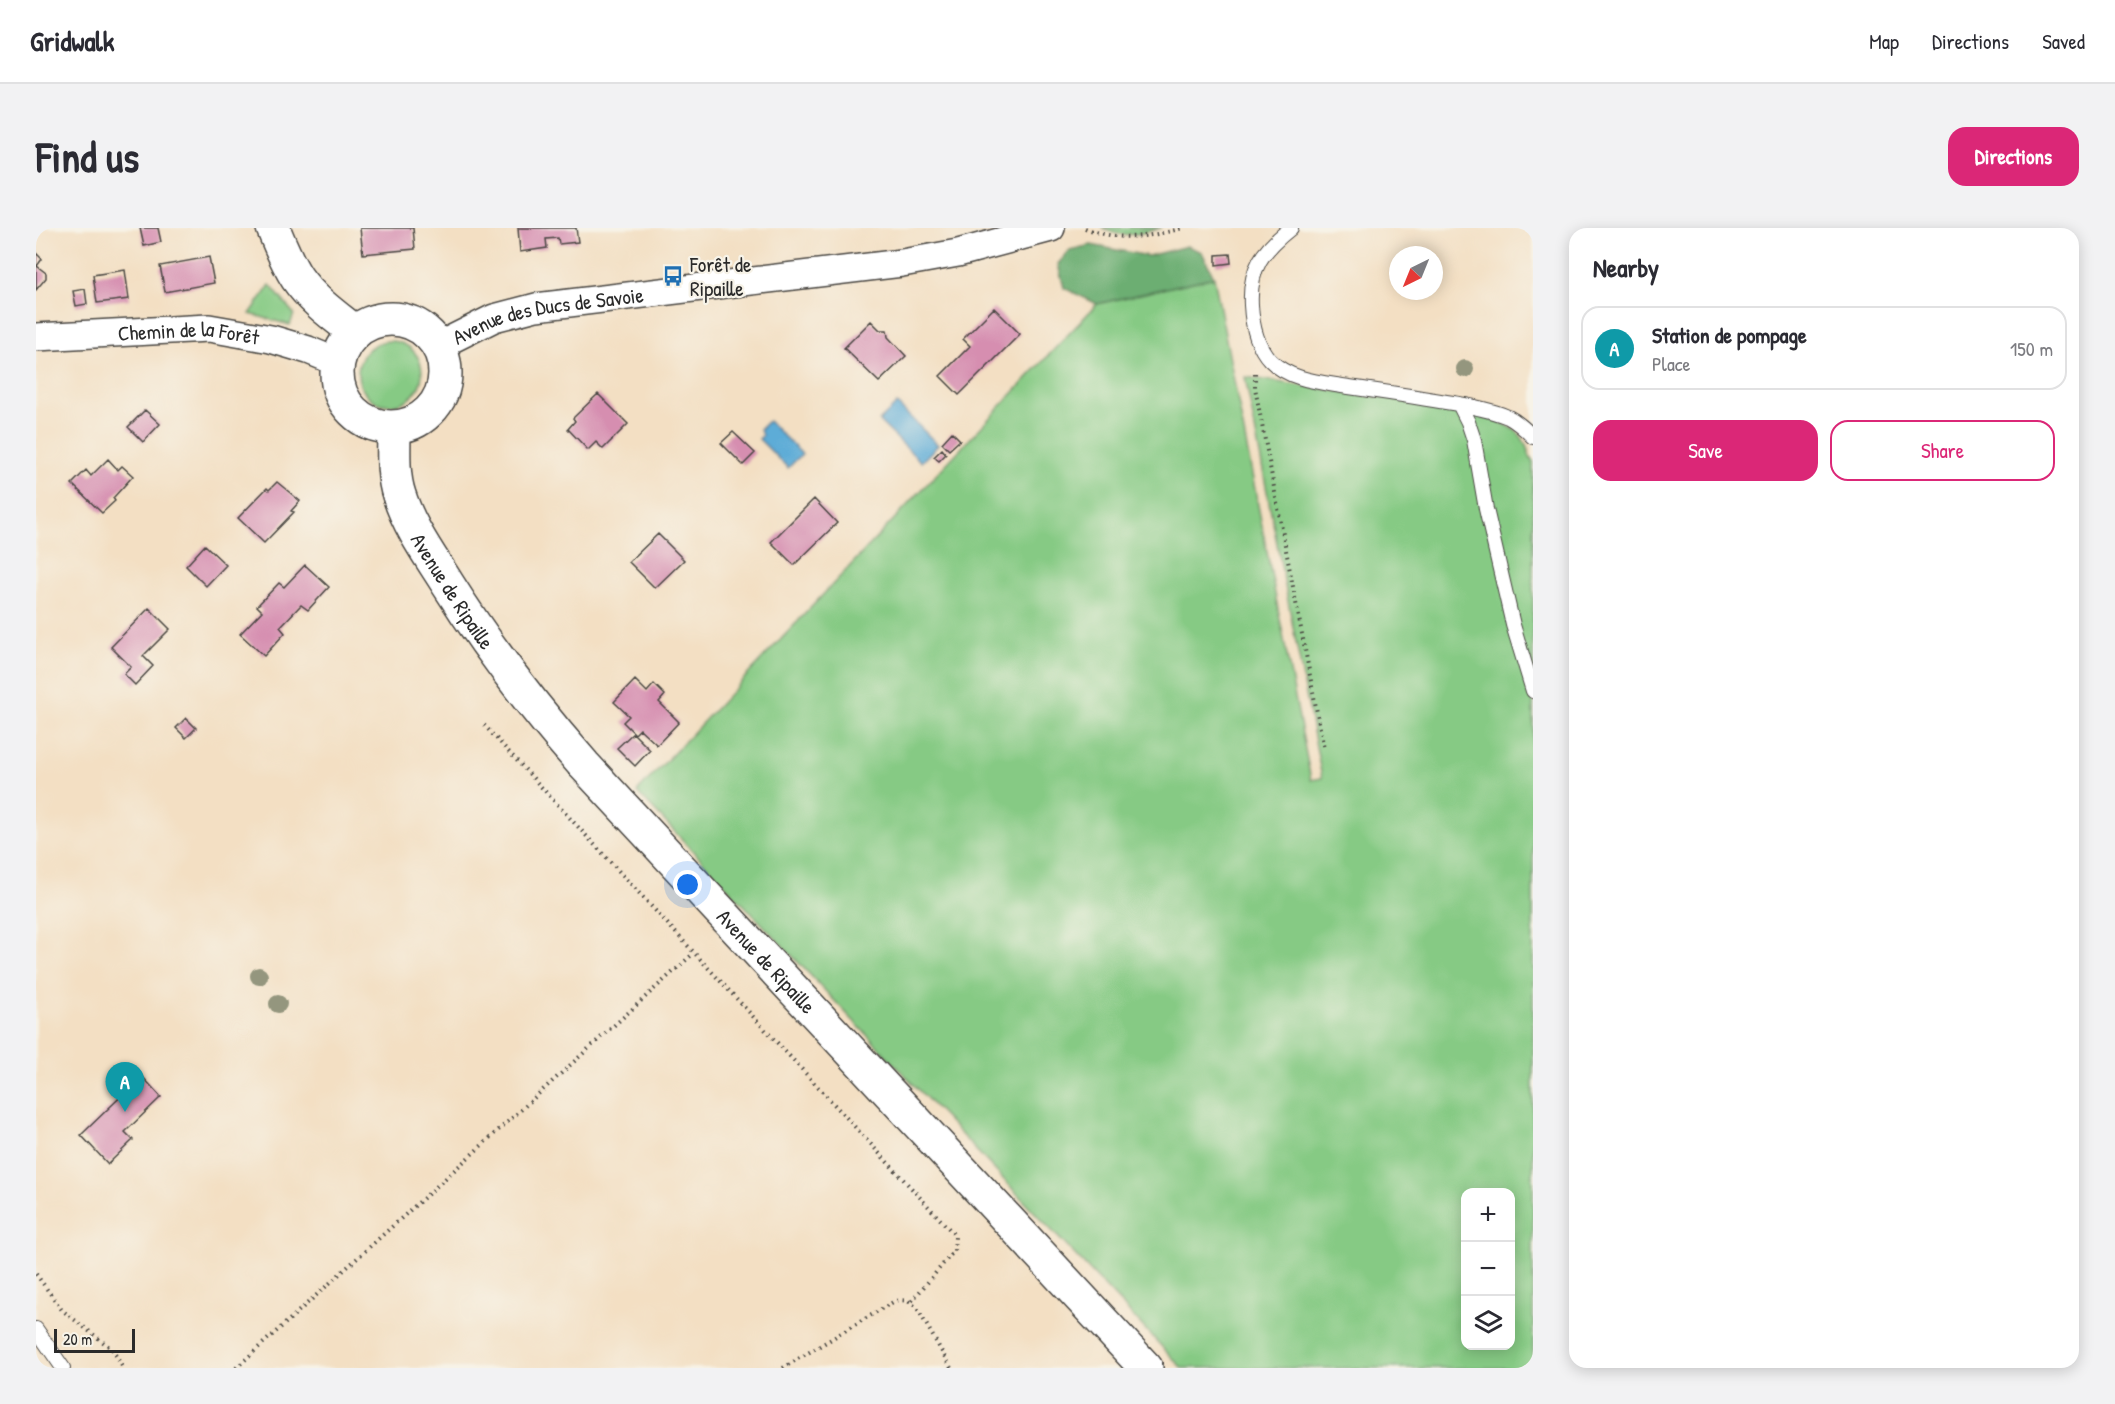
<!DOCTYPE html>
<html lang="en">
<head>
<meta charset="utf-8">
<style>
  :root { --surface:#fff; --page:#f2f2f3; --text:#2b2b33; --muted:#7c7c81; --line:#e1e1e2; --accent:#db2777 }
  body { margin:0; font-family:"Patrick Hand",sans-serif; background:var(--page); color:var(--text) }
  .controls { position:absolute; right:18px; bottom:18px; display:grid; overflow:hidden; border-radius:12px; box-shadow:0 3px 15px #0003 }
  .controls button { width:54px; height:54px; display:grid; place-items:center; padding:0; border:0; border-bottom:2px solid var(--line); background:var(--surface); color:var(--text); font:30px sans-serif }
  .compass { position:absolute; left:1353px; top:18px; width:54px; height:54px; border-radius:50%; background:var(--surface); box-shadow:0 3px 15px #0003; rotate:223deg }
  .scale { position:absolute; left:18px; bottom:15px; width:81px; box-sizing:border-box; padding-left:6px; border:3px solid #2b2b2b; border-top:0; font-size:16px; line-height:21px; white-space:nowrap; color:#2b2b2b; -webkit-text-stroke:4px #f7f3e8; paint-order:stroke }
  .you { position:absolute; left:652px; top:657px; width:21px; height:21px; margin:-15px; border:4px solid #fff; border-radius:50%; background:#1a73e8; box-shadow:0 0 0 9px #1a73e833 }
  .badge { display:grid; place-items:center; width:39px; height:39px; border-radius:50%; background:var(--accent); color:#fff; font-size:20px; font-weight:700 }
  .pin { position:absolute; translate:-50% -50px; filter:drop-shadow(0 2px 3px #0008) }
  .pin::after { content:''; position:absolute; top:32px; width:21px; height:18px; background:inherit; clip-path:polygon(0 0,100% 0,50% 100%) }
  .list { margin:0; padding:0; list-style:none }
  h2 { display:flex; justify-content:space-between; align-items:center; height:78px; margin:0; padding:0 24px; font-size:26px }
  h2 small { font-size:20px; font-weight:400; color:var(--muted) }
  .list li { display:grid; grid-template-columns:39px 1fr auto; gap:18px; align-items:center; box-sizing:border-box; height:84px; margin:0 12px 12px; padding:0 12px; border:2px solid var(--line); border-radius:18px }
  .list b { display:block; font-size:22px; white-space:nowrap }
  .list p { margin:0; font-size:20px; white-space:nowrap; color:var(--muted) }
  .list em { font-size:20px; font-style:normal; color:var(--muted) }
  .actions { display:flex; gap:12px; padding:18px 24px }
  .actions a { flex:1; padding:14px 0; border:2px solid var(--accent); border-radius:18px; text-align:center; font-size:21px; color:var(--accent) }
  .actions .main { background:var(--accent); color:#fff }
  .icon { flex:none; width:33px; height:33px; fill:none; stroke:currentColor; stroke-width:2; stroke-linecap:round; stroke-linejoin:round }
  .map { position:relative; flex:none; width:1497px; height:1140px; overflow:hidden; border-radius:18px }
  header { display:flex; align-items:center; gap:36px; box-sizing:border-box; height:84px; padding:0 30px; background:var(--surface); border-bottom:2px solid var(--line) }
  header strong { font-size:28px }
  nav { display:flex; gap:33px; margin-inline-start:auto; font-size:21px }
  .intro { display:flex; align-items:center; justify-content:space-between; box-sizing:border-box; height:144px; padding:0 36px }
  h1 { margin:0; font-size:42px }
  .button { padding:15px 27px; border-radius:18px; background:var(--accent); color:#fff; font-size:21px; font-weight:700 }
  main { display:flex; gap:36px; padding:0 36px }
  aside { flex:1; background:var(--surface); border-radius:18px; box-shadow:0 3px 15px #0003 }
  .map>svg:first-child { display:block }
  .green { fill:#86ca84; stroke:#587a58; stroke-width:1.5; fill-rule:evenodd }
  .forest { fill:#6cae72; stroke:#4c6c4e; stroke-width:1.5 }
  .water { fill:#5dacd7; stroke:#446c81; stroke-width:1.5 }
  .building { fill:#d68eb0 }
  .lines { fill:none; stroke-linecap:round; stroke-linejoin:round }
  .lane-casing { stroke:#494642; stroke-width:16 }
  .street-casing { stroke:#494642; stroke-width:30 }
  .secondary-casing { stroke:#494642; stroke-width:36 }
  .path { stroke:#494642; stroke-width:4; stroke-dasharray:1.5 4.5; stroke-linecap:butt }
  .lane { stroke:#fff; stroke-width:14 }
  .street { stroke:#fff; stroke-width:27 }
  .secondary { stroke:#fff; stroke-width:33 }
  .tree { fill:#94967e }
  .labels { text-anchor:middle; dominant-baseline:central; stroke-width:4.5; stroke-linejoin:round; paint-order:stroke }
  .poi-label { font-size:21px; fill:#2b2b2b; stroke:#f7f3e8; text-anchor:start }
  .street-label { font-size:21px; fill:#2b2b2b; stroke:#f7f3e8 }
</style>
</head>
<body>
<header>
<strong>Gridwalk</strong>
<nav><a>Map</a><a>Directions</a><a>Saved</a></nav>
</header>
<div class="intro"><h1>Find us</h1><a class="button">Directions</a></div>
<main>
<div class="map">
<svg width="1497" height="1140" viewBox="0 0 1497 1140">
  <rect width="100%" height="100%" fill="#f7f3e8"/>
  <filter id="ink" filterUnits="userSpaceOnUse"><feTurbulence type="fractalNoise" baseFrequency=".0167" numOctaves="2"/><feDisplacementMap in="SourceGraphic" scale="12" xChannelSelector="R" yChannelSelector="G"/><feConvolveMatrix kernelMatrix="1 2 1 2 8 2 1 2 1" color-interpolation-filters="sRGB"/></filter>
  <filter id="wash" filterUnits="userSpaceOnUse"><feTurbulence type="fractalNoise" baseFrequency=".008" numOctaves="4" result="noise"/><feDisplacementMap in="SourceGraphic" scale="24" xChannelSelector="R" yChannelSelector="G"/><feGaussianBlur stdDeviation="1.35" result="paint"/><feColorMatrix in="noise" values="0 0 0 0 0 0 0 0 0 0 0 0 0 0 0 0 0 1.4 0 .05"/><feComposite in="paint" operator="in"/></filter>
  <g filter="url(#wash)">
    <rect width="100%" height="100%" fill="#f3dfc3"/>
    <path class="green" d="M1067,0H1126C1106,5 1086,12 1067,0Z
      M1178,49L1275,552L1286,550L1209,149C1249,155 1288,161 1328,167C1361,172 1463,183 1483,206C1491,214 1491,225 1497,234V1140H1146L601,564L1061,76ZM1430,964H1474V1118H1430Z
      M234,57L258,86L254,97L214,86Z
      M322 145a32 32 0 1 1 64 0a32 32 0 1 1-64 0Z"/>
    <path class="forest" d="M1055,17L1112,28L1151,18L1166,24L1178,49L1061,76L1028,60L1022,36L1034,22Z"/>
    <path class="water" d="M861,176L902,217L885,234L843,193Z
      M732,193L766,226L752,240L723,211L726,208L724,201Z"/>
    <g id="blocks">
      <path class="building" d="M104,0H122L125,14L108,18Z
        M324,0H377L379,21L327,26Z
        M482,0H540L542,14L523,16L522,10L510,11L511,20L484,24Z
        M0,25L6,31L1,38L10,45V50L0,62Z
        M1194,26L1195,35L1180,37V27Z
        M173,29L178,55L129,64L124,38Z
        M89,42L93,71L61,75L57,47Z
        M49,61L51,76L40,78L37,63Z
        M958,80L984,106L923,167L904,148L934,118L927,111Z
        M835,93L844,102H851L852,109L870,128L843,154L808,120Z
        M562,166L592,196L567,221L560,214L552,222L532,201L539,193L537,190Z
        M109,182L124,196L107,214L92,199Z
        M697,204L719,225L707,237L685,215Z
        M916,204L924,212L913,222L906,215Z
        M906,221L910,226L903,233L898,229Z
        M72,231L82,242L86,238L97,248L77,270L79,273L66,285L36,256L50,242L55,248Z
        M241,254L264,273L255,283L258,284L228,315L202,290L231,260L233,262Z
        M778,271L801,295L758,337L735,314Z
        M622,306L648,332L619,360L593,334Z
        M169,317L190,337L170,358L150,338Z
        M269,337L293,359L272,382L265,377L244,399L249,405L228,428L204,406L226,383L221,378L243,355L248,359Z
        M113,380L134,401L107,428L117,438L99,457L88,446L95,439L75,419Z
        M599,452L611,464L618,456L629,467L623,474L643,494L621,517L604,501L599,506L587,494L593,488L578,474Z
        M150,490L160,500L150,510L140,500Z
        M597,505L614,522L599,538L581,520Z
        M106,848L125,869L89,904L97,912L72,936L45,907Z"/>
    </g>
  </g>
  <g filter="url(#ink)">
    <use href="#blocks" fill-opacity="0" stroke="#494642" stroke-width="1.5"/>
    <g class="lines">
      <g class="lane-casing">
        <path id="lane" d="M1255,0C1227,22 1213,40 1215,77C1216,96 1220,117 1234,132C1252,151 1281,154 1306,158C1341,163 1375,168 1410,174C1430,177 1453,181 1472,189C1482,194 1489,201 1497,209
          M1423,176L1432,194L1438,212L1450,281L1477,397L1497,463
          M0,1101L27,1140"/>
      </g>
      <g class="street-casing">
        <g id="street">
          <path id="s1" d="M0,109L173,100L235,111L272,122L301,134"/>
          <path id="s2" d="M402,118L458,90L500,79L866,35L922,25L1015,0"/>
        </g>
      </g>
      <g class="secondary-casing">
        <g id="secondary">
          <path d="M237,0C244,17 251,35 261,50C276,72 299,88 319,104"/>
          <circle cx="355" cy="145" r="54"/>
          <path id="s3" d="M358,200C358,222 356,246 363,267C373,299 394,328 411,355C452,420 497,479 548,537L1110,1140"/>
        </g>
      </g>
      <path class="path" d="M1049,0C1082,14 1114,9 1147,0
        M1219,145V160L1288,521
        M448,497L915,1003L919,1009L918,1023L875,1074
        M0,1046L26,1082L76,1121L87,1140
        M200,1140L658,725
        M747,1140L857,1074C867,1070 874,1073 881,1080L915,1140"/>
      <use href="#lane" class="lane"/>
      <use href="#street" class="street"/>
      <use href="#secondary" class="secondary"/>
    </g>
    <g class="tree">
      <circle cx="1429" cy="141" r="9"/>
      <circle cx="223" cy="748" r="9"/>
      <circle cx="242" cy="776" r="9"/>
    </g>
  </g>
  <defs>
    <g id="bus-bare" transform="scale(1.62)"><path d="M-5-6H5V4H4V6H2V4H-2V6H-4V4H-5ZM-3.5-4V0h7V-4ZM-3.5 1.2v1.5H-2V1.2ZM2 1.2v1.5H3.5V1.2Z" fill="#1f6fb2" stroke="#f7f3e8" stroke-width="2.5" paint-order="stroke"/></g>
  </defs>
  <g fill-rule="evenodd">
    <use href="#bus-bare" x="637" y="48"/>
  </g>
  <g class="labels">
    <g class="poi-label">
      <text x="654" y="36">Forêt de<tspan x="654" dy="24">Ripaille</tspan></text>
    </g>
    <g class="street-label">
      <text stroke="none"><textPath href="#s2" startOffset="116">Avenue des Ducs de Savoie</textPath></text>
      <text stroke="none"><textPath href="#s1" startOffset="153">Chemin de la Forêt</textPath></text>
      <text stroke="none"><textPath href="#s3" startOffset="178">Avenue de Ripaille</textPath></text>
      <text stroke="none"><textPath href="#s3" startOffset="664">Avenue de Ripaille</textPath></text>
    </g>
  </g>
</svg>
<div class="controls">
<button>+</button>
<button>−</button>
<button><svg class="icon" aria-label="layers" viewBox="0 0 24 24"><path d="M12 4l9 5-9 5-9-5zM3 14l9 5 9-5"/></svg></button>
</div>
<svg class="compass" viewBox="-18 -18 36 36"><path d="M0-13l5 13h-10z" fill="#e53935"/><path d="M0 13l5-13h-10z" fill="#7c7c81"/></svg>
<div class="scale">20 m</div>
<div class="you"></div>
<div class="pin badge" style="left:89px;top:884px;background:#0f9aa8">A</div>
</div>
<aside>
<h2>Nearby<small></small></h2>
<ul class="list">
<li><span class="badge" style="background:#0f9aa8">A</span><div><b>Station de pompage</b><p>Place</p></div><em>150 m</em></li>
</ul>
<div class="actions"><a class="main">Save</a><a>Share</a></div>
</aside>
</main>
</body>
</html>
